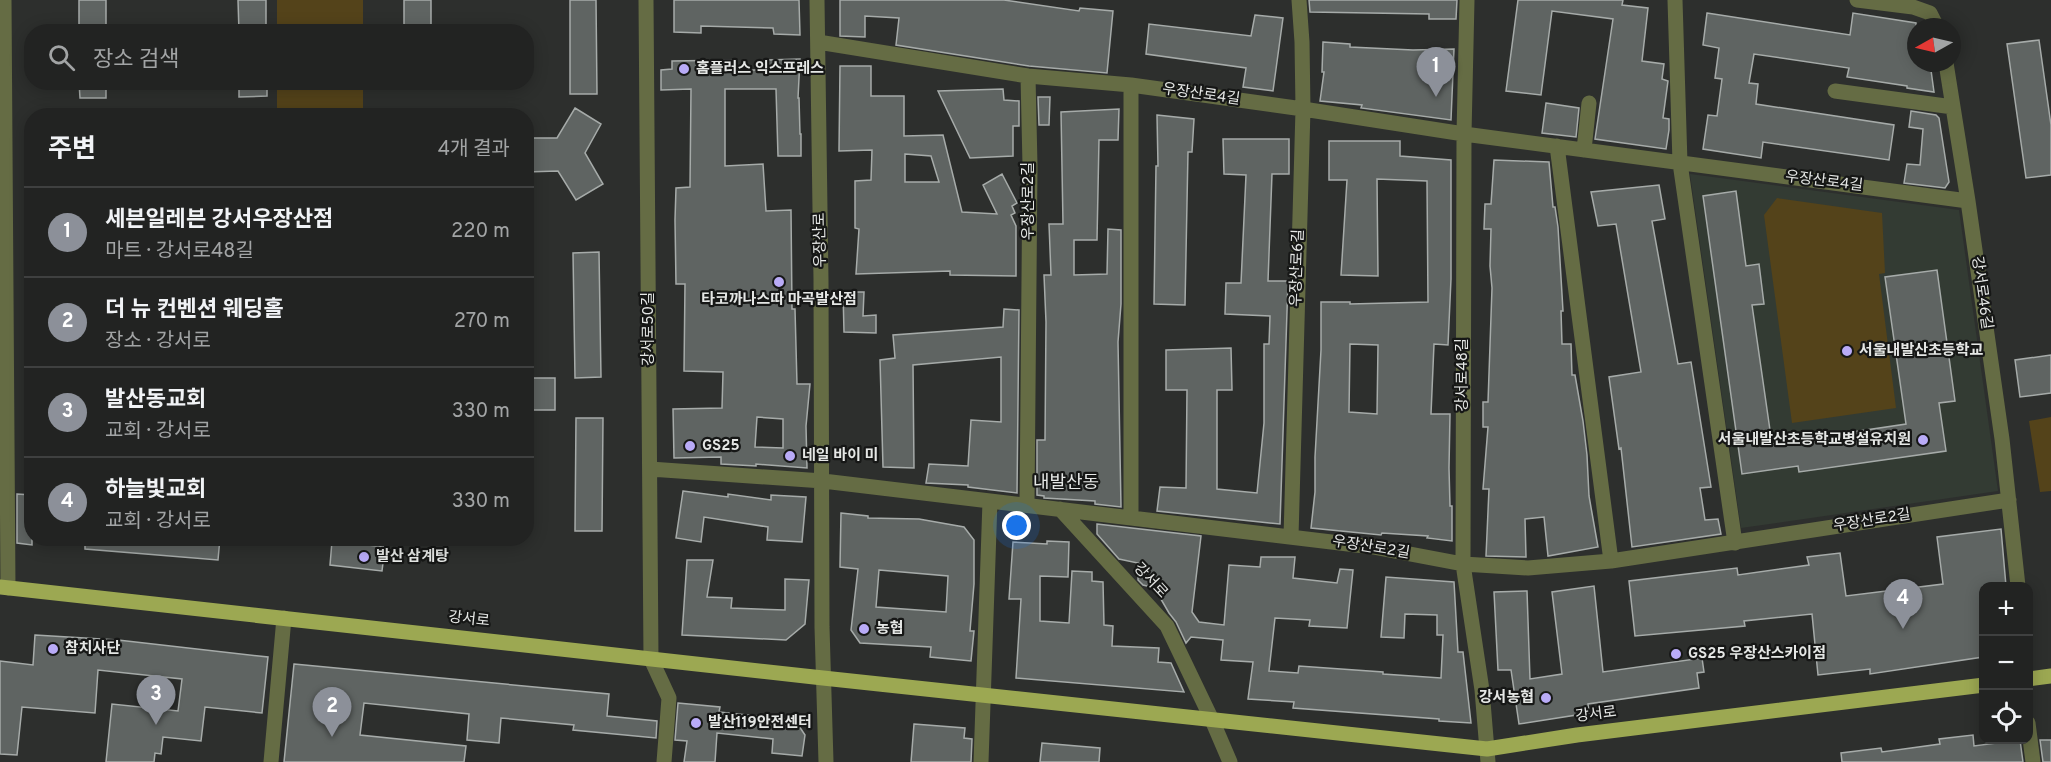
<!DOCTYPE html>
<html lang="ko">
<head>
<meta charset="utf-8">
<style>
  :root { --surface:#222322; --page:#2e2f2f; --text:#f1f3f6; --muted:#a2a4a5; --line:#3f4040; --accent:#8c9099 }
  body { margin:0; font-family:Overpass,"Noto Sans KR",sans-serif; background:var(--page); color:var(--text) }
  .controls { position:absolute; right:18px; bottom:18px; display:grid; overflow:hidden; border-radius:12px; box-shadow:0 3px 15px #0003 }
  .controls button { width:54px; height:54px; display:grid; place-items:center; padding:0; border:0; border-bottom:2px solid var(--line); background:var(--surface); color:var(--text); font:30px sans-serif }
  .compass { position:absolute; left:1907px; top:18px; width:54px; height:54px; border-radius:50%; background:var(--surface); box-shadow:0 3px 15px #0003; rotate:262deg }
  .you { position:absolute; left:1017px; top:526px; width:21px; height:21px; margin:-15px; border:4px solid #fff; border-radius:50%; background:#1a73e8; box-shadow:0 0 0 9px #1a73e833 }
  .badge { display:grid; place-items:center; width:39px; height:39px; border-radius:50%; background:var(--accent); color:#fff; font-size:20px; font-weight:700 }
  .pin { position:absolute; translate:-50% -50px; filter:drop-shadow(0 2px 3px #0008) }
  .pin::after { content:''; position:absolute; top:32px; width:21px; height:18px; background:inherit; clip-path:polygon(0 0,100% 0,50% 100%) }
  .list { margin:0; padding:0; list-style:none }
  h2 { display:flex; justify-content:space-between; align-items:center; height:78px; margin:0; padding:0 24px; font-size:26px }
  h2 small { font-size:20px; font-weight:400; color:var(--muted) }
  .list li { display:grid; grid-template-columns:39px 1fr auto; gap:18px; align-items:center; box-sizing:border-box; height:90px; padding:0 24px; border-top:2px solid var(--line) }
  .list b { display:block; font-size:22px; white-space:nowrap }
  .list p { margin:0; font-size:20px; white-space:nowrap; color:var(--muted) }
  .list em { font-size:20px; font-style:normal; color:var(--muted) }
  .icon { flex:none; width:33px; height:33px; fill:none; stroke:currentColor; stroke-width:2; stroke-linecap:round; stroke-linejoin:round }
  .map { position:relative; flex:none; width:2051px; height:762px; overflow:hidden }
  .search { position:absolute; background:var(--surface); box-shadow:0 3px 15px #0003; left:24px; top:24px; width:510px; height:66px; display:flex; align-items:center; gap:15px; box-sizing:border-box; padding:0 21px; border-radius:24px; color:var(--muted); font-size:22px }
  .panel { position:absolute; background:var(--surface); box-shadow:0 3px 15px #0003; left:24px; top:108px; width:510px; height:438px; border-radius:24px }
  .map>svg:first-child { display:block }
  .built { fill:#333b33 }
  .green { fill:#54431a }
  .building { fill:#5f6462; stroke:#a6aba9; stroke-width:1.5; fill-rule:evenodd }
  .lines { fill:none; stroke-linecap:round; stroke-linejoin:round }
  .minor { stroke:#656c44; stroke-width:15 }
  .major { stroke:#9ca852; stroke-width:15 }
  .poi-dot { fill:#b9abf7; stroke:#161716; stroke-width:2 }
  .labels { text-anchor:middle; dominant-baseline:central; stroke-width:4.5; stroke-linejoin:round; paint-order:stroke }
  .poi-label { font-size:15px; font-weight:bold; fill:#e5e7e5; stroke:#161716; text-anchor:start }
  .street-label { font-size:15px; fill:#e5e7e5; stroke:#161716 }
  .quarter-label { font-size:18px; fill:#e5e7e5; stroke:#161716 }
</style>
</head>
<body>
<div class="map">
<svg width="2051" height="762" viewBox="0 0 2051 762">
  <rect width="100%" height="100%" fill="#2d2f2d"/>
  <path class="built" d="M1690,174L1959,210L1998,491L1741,528Z"/>
  <path class="green" d="M277,0H363V31H277Z
    M277,83H363V115H277Z
    M1777,198L1882,213L1885,273L1879,274L1896,408L1792,423L1764,215Z
    M2051,417V491L2040,492L2029,421Z"/>
  <path class="building" d="M79,0H106V32H79Z
    M238,0H266V32H239Z
    M404,0H431V32H404Z
    M570,0H596L597,94H570Z
    M674,0H799L800,35L774,34L773,28L701,26V33L674,32Z
    M840,0H1004L1079,11L1080,8L1113,11L1107,73L1029,66L896,45L899,18L865,16V37L840,36Z
    M1309,0H1457L1456,19H1429V14L1310,12Z
    M1518,0H1623L1622,5L1648,8L1642,61L1664,64L1662,79L1668,81L1663,118L1669,119V130L1666,149L1595,139L1613,19L1552,11L1541,95L1506,91Z
    M1707,13L1850,35L1853,13L1916,23V63H1930L1934,92L1907,88V86L1847,77L1849,68L1754,54L1749,83L1758,84L1756,104L1894,125L1889,160L1763,142L1761,158L1703,149L1708,115L1717,116L1722,79L1715,78L1719,48L1703,45Z
    M1255,15L1283,18L1273,91L1243,87L1246,68L1146,54L1149,24L1251,36Z
    M2039,40L2051,125V175L2026,178L2007,44Z
    M1323,42L1350,44V47L1413,50L1454,49L1451,120L1361,108L1362,105L1320,101L1324,72H1322Z
    M800,59L798,98H799L800,134H801V156H778L776,89H725V166L763,164L766,211L791,210L792,309H795L797,384H810L806,426L807,468L756,464V466L721,464V457L674,458L673,409L722,408L723,372L684,371L685,284H676L675,220L676,188L690,187L691,89L661,90V70L672,69V61L736,60V70H768L767,60ZM757,417L783,419V448L755,447Z
    M840,66H871V96H904V136L943,135L962,212L997,214L983,185L1002,174L1017,203L1012,206L1015,213L1011,215L1016,226V276L950,275V271L856,274L859,229L855,228V181L871,180L872,150L839,151ZM905,154L931,156L939,182H905Z
    M79,82H106V98H80Z
    M239,82H267V96L239,97Z
    M1003,89L1004,100L1019,101V126H1013V156L970,158L938,91Z
    M1038,97H1050L1049,125H1039Z
    M1546,103L1579,108L1576,137L1542,133Z
    M575,108L601,124L585,153L603,184L576,200L558,171L526,172V138H557Z
    M1119,109L1118,140H1099L1097,240H1074V275L1107,274L1108,229L1121,230V304L1118,342L1121,507L1095,504V501L1044,498V496L1037,495V440H1045L1046,322L1044,275H1051L1049,224H1063L1061,112Z
    M1911,111L1936,115L1939,118L1949,182L1945,188L1904,183L1907,164L1920,165L1923,129L1909,127Z
    M1157,115L1194,119L1192,152H1188L1185,305L1154,304L1156,166H1158Z
    M1223,139H1289V174H1272L1268,281H1288L1280,524L1157,511L1160,487L1186,488L1187,390H1166V350L1231,348L1232,390H1217V489L1257,493L1264,423V344H1269L1270,316L1225,314L1226,283H1241L1246,175L1224,174Z
    M1329,141H1400V156L1451,160V279L1448,345L1434,344L1431,414H1450L1449,468L1450,506H1452V541L1427,538L1428,536L1382,533L1381,535L1311,528L1315,492V457L1321,350V302H1350V304L1428,302L1427,181L1377,179L1378,276L1341,275L1347,180H1329ZM1350,344L1378,345L1377,414L1349,412Z
    M1494,160L1549,162L1553,207H1555L1558,227L1563,311H1561L1562,344H1571L1572,375H1575L1583,421L1587,455L1589,496L1598,547L1548,556L1544,517L1525,519L1526,557L1486,556L1489,489H1483L1488,427H1483V402H1488L1492,288L1490,266L1491,229H1484L1485,204H1491Z
    M1659,185L1665,219L1652,221L1678,364L1691,362L1711,487L1700,488L1705,520L1718,519L1721,534L1632,547L1621,448L1619,449L1609,377L1641,372L1616,224L1598,226L1591,192Z
    M1736,191L1746,266L1759,264L1764,304L1752,305L1772,444L1906,424L1885,277L1937,270L1955,401L1939,403L1946,451L1799,472L1798,466L1742,474L1703,196Z
    M599,252L601,377L575,378L573,253Z
    M843,292H864L863,316L876,315V333L844,332Z
    M1004,309L1019,310L1017,493L968,487V485L926,483L929,464L968,466L971,420L1001,422V357L913,365L914,468L883,467L880,360L895,358L893,335L1003,327Z
    M2051,355V393L2020,397L2015,360Z
    M526,378H555V410H526Z
    M576,418H603L602,531H575Z
    M683,491L728,497V494L771,500V495L806,497L802,542L767,540L768,527L704,517L701,542L676,538Z
    M17,494L32,495V545L17,543Z
    M841,513L868,516V518L919,519L964,527L974,540V584L970,631H974L971,661L930,657L931,647L860,643L851,630L858,569L840,567ZM879,570L948,576L946,612L876,607Z
    M1097,524L1201,536L1192,612L1199,622L1224,625L1229,565L1260,567L1261,557H1295L1293,578L1337,583L1340,569L1353,570L1347,628L1309,626L1310,620L1275,618L1269,671L1298,673L1299,666L1383,672V674L1441,678L1443,635H1437V615L1405,614L1404,638L1381,637L1386,577L1454,582L1458,652H1463L1471,723L1439,721V719L1293,708L1294,702L1248,699L1253,662L1221,660L1223,640L1191,637L1186,643L1176,622L1169,613L1158,594L1159,589L1143,585L1138,580V563L1119,559L1097,534Z
    M2001,529L2006,586H1983V657L1870,674V669L1818,675L1812,614L1744,621L1745,626L1635,636L1629,581L1737,568L1738,575L1809,565L1807,557L1840,553L1846,596L1943,584L1937,537Z
    M85,538H220L218,560L85,549Z
    M332,541L385,547L382,571L330,565Z
    M1047,541L1069,542L1068,577L1040,576V621L1069,623L1072,571L1092,572V581L1103,582L1104,625L1113,626L1112,646L1159,648L1158,662L1171,663L1184,692L1016,678L1021,599H1009L1013,542L1047,544Z
    M687,560H713L707,597L732,598L731,608L785,610V579L809,580L805,624L786,640L682,635Z
    M1594,586L1603,672L1702,658L1704,672L1697,673L1699,688L1588,704L1589,713L1519,724L1511,670H1498L1494,592L1527,591L1530,679L1562,674L1552,592Z
    M35,635L118,640L268,657L262,713L205,707L201,741L163,737L161,754L155,753L154,762H106L112,704L178,711L182,679L98,670L95,713L22,707L17,755L0,754V661L33,665Z
    M294,664L609,694L607,716L657,721L656,738L573,730L574,725L501,718L499,743L467,740L469,714L364,703L360,735L466,746L464,762H284Z
    M678,703L720,707L719,712L795,720L805,735L802,756L772,753L773,739L717,733L715,762H684L687,741L675,740Z
    M914,724L965,728L964,738L972,739L971,762H911Z
    M1973,735L1974,746L2020,740L2023,762H1842L1841,753L1881,748L1882,752L1940,744L1939,739Z
    M2040,740H2051V762H2043Z
    M1042,743L1100,748L1099,762H1040Z"/>
  <g class="lines">
    <path class="minor" d="M4,0L8,588
      M646,0L651,659L669,698L664,762
      M817,0L821,280L822,627L826,762
      M1467,0L1464,134L1463,564L1482,690L1488,762
      M1675,0L1680,163L1735,543
      M1857,0L1913,7L1930,13L1937,27
      M818,42L1028,76L1131,85L1303,109L1464,134L1968,201
      M1946,63L1968,201L2002,439L2018,586
      M1835,91L1953,107
      M1557,146L1611,561
      M1584,150L1589,103
      M650,469L823,481L1373,547L1463,564L1528,568L1611,561L2009,500
      M1027,505L1030,166L1028,76
      M1060,509L1167,626L1212,720L1230,762
      M1131,518V85
      M1291,537L1303,109L1302,42L1299,0
      M2028,723L2033,762
      M271,762L284,618
      M981,762L990,501"/>
    <path class="major" d="M0,587L823,678L1487,749L1577,735L1984,685
      M2028,679L2051,676"/>
  </g>
  <g class="poi-dot">
    <circle cx="684" cy="69" r="6"/>
    <circle cx="779" cy="282" r="6"/>
    <circle cx="1847" cy="351" r="6"/>
    <circle cx="1923" cy="440" r="6"/>
    <circle cx="690" cy="446" r="6"/>
    <circle cx="790" cy="456" r="6"/>
    <circle cx="364" cy="557" r="6"/>
    <circle cx="864" cy="629" r="6"/>
    <circle cx="53" cy="649" r="6"/>
    <circle cx="1676" cy="654" r="6"/>
    <circle cx="1546" cy="698" r="6"/>
    <circle cx="696" cy="723" r="6"/>
  </g>
  <g class="labels">
    <g class="poi-label">
      <text x="696" y="69">홈플러스 익스프레스</text>
      <text x="779" y="300" text-anchor="middle">타코까나스따 마곡발산점</text>
      <text x="1859" y="351">서울내발산초등학교</text>
      <text x="1911" y="440" text-anchor="end">서울내발산초등학교병설유치원</text>
      <text x="702" y="446">GS25</text>
      <text x="802" y="456">네일 바이 미</text>
      <text x="376" y="557">발산 삼계탕</text>
      <text x="876" y="629">농협</text>
      <text x="65" y="649">참치사단</text>
      <text x="1688" y="654">GS25 우장산스카이점</text>
      <text x="1534" y="698" text-anchor="end">강서농협</text>
      <text x="708" y="723">발산119안전센터</text>
    </g>
    <g class="street-label">
      <text transform="translate(1201 95) rotate(8)">우장산로4길</text>
      <text transform="translate(1824 182) rotate(7)">우장산로4길</text>
      <text transform="translate(1029 201) rotate(-90)">우장산로2길</text>
      <text transform="translate(821 240) rotate(-91)">우장산로</text>
      <text transform="translate(1298 268) rotate(-88)">우장산로6길</text>
      <text transform="translate(1981 293) rotate(82)">강서로46길</text>
      <text transform="translate(649 329) rotate(-90)">강서로50길</text>
      <text transform="translate(1463 375) rotate(-90)">강서로48길</text>
      <text transform="translate(1872 521) rotate(-9)">우장산로2길</text>
      <text transform="translate(1371 548) rotate(9)">우장산로2길</text>
      <text transform="translate(1150 581) rotate(47)">강서로</text>
      <text transform="translate(469 620) rotate(6)">강서로</text>
      <text transform="translate(1596 715) rotate(-7)">강서로</text>
    </g>
    <g class="quarter-label">
      <text x="1066" y="483">내발산동</text>
    </g>
  </g>
</svg>
<div class="controls">
<button>+</button>
<button>−</button>
<button><svg class="icon" aria-label="locate" viewBox="0 0 24 24"><circle cx="12" cy="12" r="6"/><path d="M12 2v4M12 18v4M2 12h4M18 12h4"/></svg></button>
</div>
<svg class="compass" viewBox="-18 -18 36 36"><path d="M0-13l5 13h-10z" fill="#e53935"/><path d="M0 13l5-13h-10z" fill="#a2a4a5"/></svg>
<div class="you"></div>
<div class="pin badge" style="left:1436px;top:97px">1</div>
<div class="pin badge" style="left:332px;top:737px">2</div>
<div class="pin badge" style="left:156px;top:725px">3</div>
<div class="pin badge" style="left:1903px;top:629px">4</div>
<div class="search"><svg class="icon" aria-label="search" viewBox="0 0 24 24"><circle cx="10" cy="10" r="6"/><path d="M15 15l6 6"/></svg>장소 검색</div>
<section class="panel">
<h2>주변<small>4개 결과</small></h2>
<ul class="list">
<li><span class="badge">1</span><div><b>세븐일레븐 강서우장산점</b><p>마트 · 강서로48길</p></div><em>220 m</em></li>
<li><span class="badge">2</span><div><b>더 뉴 컨벤션 웨딩홀</b><p>장소 · 강서로</p></div><em>270 m</em></li>
<li><span class="badge">3</span><div><b>발산동교회</b><p>교회 · 강서로</p></div><em>330 m</em></li>
<li><span class="badge">4</span><div><b>하늘빛교회</b><p>교회 · 강서로</p></div><em>330 m</em></li>
</ul>
</section>
</div>
</body>
</html>
